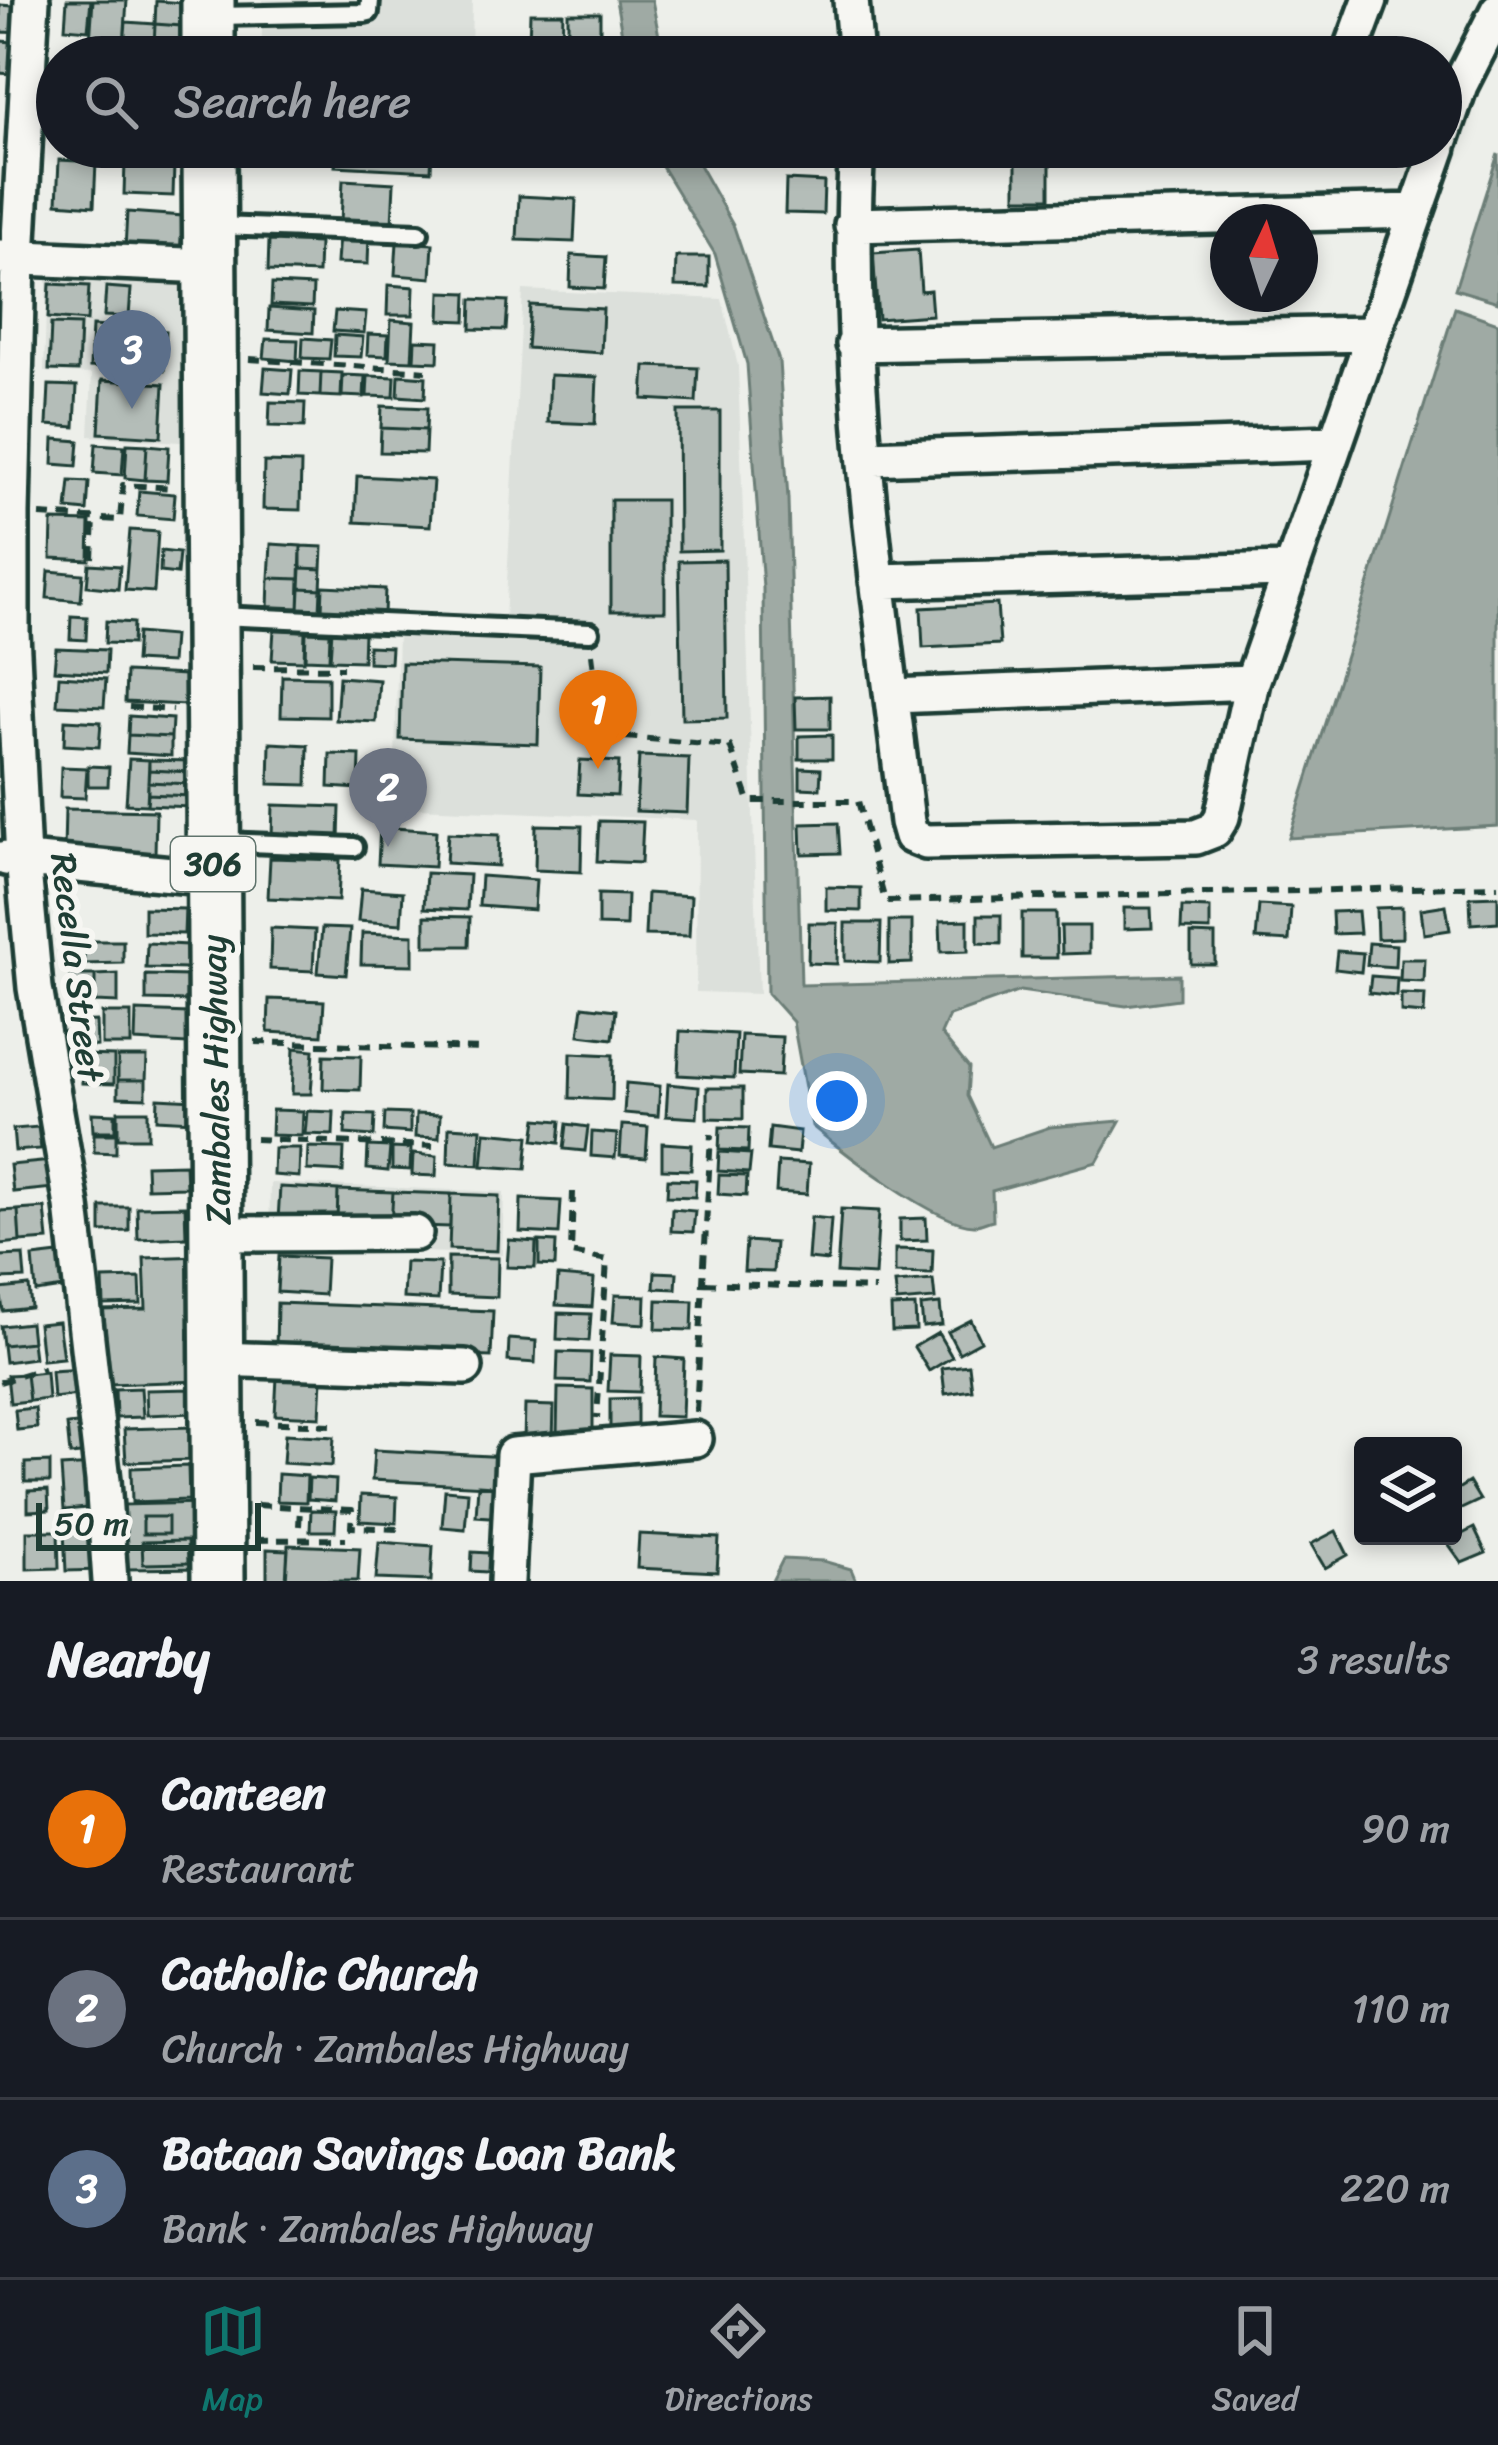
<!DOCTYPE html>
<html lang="en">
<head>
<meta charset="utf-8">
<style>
  :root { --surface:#171b24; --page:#20242c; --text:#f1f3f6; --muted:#9ea1a6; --line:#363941; --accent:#0f766e }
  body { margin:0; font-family:Sriracha,sans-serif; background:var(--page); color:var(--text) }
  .controls { position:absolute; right:36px; bottom:36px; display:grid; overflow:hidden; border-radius:12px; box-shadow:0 6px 18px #0003 }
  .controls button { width:108px; height:108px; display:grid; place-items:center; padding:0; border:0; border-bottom:3px solid var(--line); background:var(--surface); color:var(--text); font:60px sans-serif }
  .compass { position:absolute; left:1210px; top:204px; width:108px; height:108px; border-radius:50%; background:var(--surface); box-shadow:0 6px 18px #0003; rotate:4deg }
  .scale { position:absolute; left:36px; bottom:30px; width:225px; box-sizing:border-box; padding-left:12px; border:6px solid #1f3d34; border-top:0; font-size:33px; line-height:42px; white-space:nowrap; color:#1f3d34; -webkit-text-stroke:9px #f6f6f2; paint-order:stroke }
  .you { position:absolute; left:837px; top:1101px; width:42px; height:42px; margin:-30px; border:9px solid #fff; border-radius:50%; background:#1a73e8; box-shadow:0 0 0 18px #1a73e833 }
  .badge { display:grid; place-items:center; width:78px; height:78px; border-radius:50%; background:var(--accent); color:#fff; font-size:39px; font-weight:700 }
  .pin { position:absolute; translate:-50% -99px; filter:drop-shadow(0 3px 6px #0008) }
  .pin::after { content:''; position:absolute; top:63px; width:42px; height:36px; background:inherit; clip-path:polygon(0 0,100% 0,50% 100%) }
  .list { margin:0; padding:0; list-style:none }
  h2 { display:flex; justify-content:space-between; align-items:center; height:156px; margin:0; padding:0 48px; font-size:51px }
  h2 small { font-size:39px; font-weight:400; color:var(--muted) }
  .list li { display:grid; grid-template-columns:78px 1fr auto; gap:36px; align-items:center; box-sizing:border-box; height:180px; padding:0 48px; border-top:3px solid var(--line) }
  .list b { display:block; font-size:45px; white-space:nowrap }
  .list p { margin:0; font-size:39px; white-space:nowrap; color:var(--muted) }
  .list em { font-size:39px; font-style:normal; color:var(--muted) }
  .icon { flex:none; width:66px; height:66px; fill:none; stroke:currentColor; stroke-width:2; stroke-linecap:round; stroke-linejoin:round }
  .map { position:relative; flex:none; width:1498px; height:1581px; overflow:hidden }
  .search { position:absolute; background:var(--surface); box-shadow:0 6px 18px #0003; left:36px; right:36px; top:36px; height:132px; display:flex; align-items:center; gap:30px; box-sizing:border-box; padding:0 42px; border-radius:66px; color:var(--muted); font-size:45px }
  .sheet { height:696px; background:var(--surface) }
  nav { display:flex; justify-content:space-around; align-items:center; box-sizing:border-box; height:168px; border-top:3px solid var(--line); background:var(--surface); font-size:33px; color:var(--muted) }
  nav a { display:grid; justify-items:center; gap:6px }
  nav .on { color:var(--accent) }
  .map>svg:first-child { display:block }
  .built { fill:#dce0db }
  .water { fill:#9faaa4; stroke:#6c7e77; stroke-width:3 }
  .building { fill:#b4bdb8; stroke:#1f3d34; stroke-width:3 }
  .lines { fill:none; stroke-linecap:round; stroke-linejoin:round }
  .lane-casing { stroke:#1f3d34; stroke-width:26 }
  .street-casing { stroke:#1f3d34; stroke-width:42 }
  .primary-casing { stroke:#1f3d34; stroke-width:60 }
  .path { stroke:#1f3d34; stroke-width:6; stroke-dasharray:12 9; stroke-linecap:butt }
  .lane { stroke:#f6f6f2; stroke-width:16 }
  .street { stroke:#f6f6f2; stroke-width:33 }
  .primary { stroke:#f6f6f2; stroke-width:51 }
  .labels { text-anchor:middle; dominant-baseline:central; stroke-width:12; stroke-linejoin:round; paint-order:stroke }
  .shield { fill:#f6f6f2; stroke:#60746d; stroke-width:3 }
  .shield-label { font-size:33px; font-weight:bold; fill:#1f3d34 }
  .street-label { font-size:36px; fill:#1f3d34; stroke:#f6f6f2 }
</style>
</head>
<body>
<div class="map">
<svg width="1498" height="1581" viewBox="0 0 1498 1581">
  <rect width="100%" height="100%" fill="#edefea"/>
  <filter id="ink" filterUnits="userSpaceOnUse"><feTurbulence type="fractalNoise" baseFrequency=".00833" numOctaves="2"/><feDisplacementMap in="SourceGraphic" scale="24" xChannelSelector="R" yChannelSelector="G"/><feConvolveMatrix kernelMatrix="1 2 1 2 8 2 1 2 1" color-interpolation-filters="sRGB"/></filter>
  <g filter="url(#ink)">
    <path class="built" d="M263,0H472L471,57H261Z
      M47,280L194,285L195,443L89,436L92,374L44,372Z
      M523,290L722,299L738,366L759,994L696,992L697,820L394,807L398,628L258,611L505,619Z
      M270,1183L504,1192L502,1255L269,1246Z"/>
    <path class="water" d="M616,0H652L663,57H626Z
      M650,147H689L734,227L779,361L788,499L801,985L1179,975V999L1126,1006L1020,991L949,1016L941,1034L969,1068L967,1096L991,1147L1050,1127L1120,1121L1097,1162L992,1191L993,1220C987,1221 981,1225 974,1225C937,1225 842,1151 812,1126L793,1022L767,993L763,588L747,364L715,254Z
      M1498,154V302L1455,289Z
      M1455,308L1498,323V826L1289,838Z
      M783,1559L823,1561L851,1569L856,1581H772Z"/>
    <path class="building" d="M67,0H91L88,30L65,28Z
      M93,0H127L124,45L90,42Z
      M156,1L183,3L181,26L155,24Z
      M0,5L26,7L24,33L0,32Z
      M530,13H563L562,43L529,42Z
      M568,13H600V43H568Z
      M126,22L155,24L154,47L124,45Z
      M155,24L181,26L180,49L154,47Z
      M0,41L27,43L24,75L0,73Z
      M336,147H432L431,171L335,166Z
      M59,160L96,162L94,206L57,203Z
      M125,162L174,164L173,196L124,194Z
      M1016,163H1050V198H1016Z
      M343,180L394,183L392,224L341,222Z
      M786,180L824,182L823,214L785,213Z
      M519,196L576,199L574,242L517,240Z
      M127,212L183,216L180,254L125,250Z
      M339,234L369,235L368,264L337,263Z
      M269,241L319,243L318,273L268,271Z
      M397,242L433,244L431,278L395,275Z
      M918,250L921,291L930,290L932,315L878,319L873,253Z
      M571,255L606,257L604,289L570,287Z
      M676,257H709V287L675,286Z
      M50,284L89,286L87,321L48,318Z
      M272,284L313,286L312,307L271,305Z
      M388,285L414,287L413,315H387Z
      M106,287L131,289L129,317L104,316Z
      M441,292L467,293L466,321L440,320Z
      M472,299L508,301L506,330L471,329Z
      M530,305L603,309L601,353L527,348Z
      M269,308L314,311L313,333L268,330Z
      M335,311L366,313L364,333L333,331Z
      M391,320L414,322L412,361L389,360Z
      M51,324L80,325L78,371L49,370Z
      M92,326L166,331L164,371L90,367Z
      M368,334L388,335L387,356L367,355Z
      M335,335L363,337L361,357L334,356Z
      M303,338L331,340L329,359L302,358Z
      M266,339L298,340L297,361L264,358Z
      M415,340L439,341L438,362L414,361Z
      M645,366L698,368L696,402L643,399Z
      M265,368L292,370L290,394L263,392Z
      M300,371L321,372L320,396L299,395Z
      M321,372L342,373L341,397L320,396Z
      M343,375L365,376L364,397L342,396Z
      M399,375L426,377L425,398L398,396Z
      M550,375L597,377L595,424L548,422Z
      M368,376L395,377L394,397L367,396Z
      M102,380L164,384L161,437L99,433Z
      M49,385L77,386L75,427L47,425Z
      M270,402L305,403L304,427L269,426Z
      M382,406L427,408L426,430L381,428Z
      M678,411H720V550L679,551Z
      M381,428L426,430L425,453L380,452Z
      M54,439L79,441L77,466L53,464Z
      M96,444L124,446L122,475L94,473Z
      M127,444L147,445L145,480L125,478Z
      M147,445L169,447L167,481L145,480Z
      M264,462L301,463L300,510L263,509Z
      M357,476L433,480L430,526L355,522Z
      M70,481L89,482L87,511L67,509Z
      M139,491L175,494L173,519L137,516Z
      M611,500H665V611H611Z
      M52,521L90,522L89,560L51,558Z
      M130,530L158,532L154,592L125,590Z
      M271,544L301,546L300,579L269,578Z
      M301,546L323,547L322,569L301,568Z
      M161,551L179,553L177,574L160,572Z
      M725,560L727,718L682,719L679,561Z
      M89,564L120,566L118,589L87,586Z
      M301,568L322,569L321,589L300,588Z
      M49,571L83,574L81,601L47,598Z
      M269,578L300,579L299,610L268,609Z
      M323,586L385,589L384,614L322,611Z
      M300,588L321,589L320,611L299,610Z
      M997,604L1000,644L923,648L921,608Z
      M71,616L87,617L86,640L70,639Z
      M106,621L133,623L132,644L105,643Z
      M274,629L305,631L304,661L272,660Z
      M332,630L364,632L363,661L330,660Z
      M306,632L330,633L329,660L305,659Z
      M137,633L173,636L171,663L135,661Z
      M368,646L391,647L390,663L368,662Z
      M56,648L107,650L106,673L54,670Z
      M402,663L540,667L538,744L400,739Z
      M126,672L186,675L185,705L125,702Z
      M59,676L106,679L104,707L57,705Z
      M282,676L328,677V717L281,716Z
      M339,677L379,680L376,722L336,720Z
      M830,696V729H796L795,697Z
      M129,716L172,719L171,737L128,735Z
      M65,720L101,722L99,747L64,745Z
      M128,735L171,737V756L127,753Z
      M832,735V759H799V736Z
      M270,743L308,745L307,785L269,784Z
      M330,754L360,755L359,789L329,787Z
      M639,756L689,758L687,813L636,811Z
      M129,759L149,760L147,805L126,804Z
      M149,760L190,761V772L149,770Z
      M580,760L619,762L617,796L578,794Z
      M88,766L109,767L108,786H88Z
      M61,767L87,768L85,798L60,797Z
      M800,768L821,769L820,789L800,788Z
      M149,770L190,772V784L148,782Z
      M148,782L190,784V796L148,794Z
      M148,794L190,796V807L147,805Z
      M273,805L340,807L339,839L272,837Z
      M65,809L156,811L155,854L64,852Z
      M599,821L643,822L641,863L597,861Z
      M838,823L840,853L802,854L801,824Z
      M536,825L582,826L581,872L535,870Z
      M380,827L436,831L434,867L378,864Z
      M448,833L499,835L498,866L446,863Z
      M270,858L340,860L338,901L268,898Z
      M426,873L469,875L467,910L424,908Z
      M481,876L536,880L534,910L479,906Z
      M826,887L861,888V911L826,910Z
      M361,889L403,892L401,924L358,921Z
      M647,893L691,896L689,936L645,935Z
      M598,894L627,895L626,926L598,925Z
      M1498,896V922L1471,924L1470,897Z
      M1259,905L1291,907L1289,941L1256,939Z
      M1446,905L1450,930L1424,934L1421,909Z
      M1182,907L1210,908V930L1181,929Z
      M1402,907V938L1377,939L1376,908Z
      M144,908L185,909L184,934L144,933Z
      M1124,908H1151L1152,928L1124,929Z
      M1358,911L1360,933L1333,934L1332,912Z
      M1022,913H1056L1057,958H1022Z
      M978,915H1001V944L978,943Z
      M425,916L470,917L469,946H425Z
      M968,920V951L941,952L940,921Z
      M889,921H912V963L889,964Z
      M809,923H838L837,964L808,963Z
      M845,923H881L880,962L845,961Z
      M1061,926H1089V953L1062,954Z
      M271,928L315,930L313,971L270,969Z
      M322,928L350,929L346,975L318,973Z
      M362,933L413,935V965L361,964Z
      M1191,934L1215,935V964H1191Z
      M84,941H123V963L84,964Z
      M147,943L187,945V969L146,968Z
      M1369,943L1396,945L1395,967L1367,965Z
      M1337,951L1363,953L1361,972L1335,969Z
      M1401,959H1425L1424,982L1400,981Z
      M118,974V1003L95,1002V975Z
      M71,975H95V1002L71,1003Z
      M146,975L189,976V1001L146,1000Z
      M1371,976L1397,978L1396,996L1369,993Z
      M1401,994L1425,995L1424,1014L1401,1012Z
      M269,999L324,1001L322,1035L268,1032Z
      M583,1006L616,1010L613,1039L579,1035Z
      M136,1011L188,1013L187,1044L135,1041Z
      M102,1013H131V1045H102Z
      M96,1021L97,1046L70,1048L69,1022Z
      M680,1031L736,1034L734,1078L678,1075Z
      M741,1035L782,1037L780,1076L739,1074Z
      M294,1048L314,1050L311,1094H292Z
      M571,1053L613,1055L612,1100L570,1098Z
      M82,1055L114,1056V1084L82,1083Z
      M324,1055L361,1056L360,1090L323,1089Z
      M118,1057H147L146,1080H118Z
      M118,1080H146V1098L118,1097Z
      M626,1083L660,1086L658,1116L624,1113Z
      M668,1084L699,1087L697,1118L666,1116Z
      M707,1088H743V1119L707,1118Z
      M158,1098L194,1100L193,1121L157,1119Z
      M272,1110L303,1111L302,1136L271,1135Z
      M118,1111H148V1138H118Z
      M307,1111L334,1112L333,1135L305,1134Z
      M92,1113L115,1114V1131H93Z
      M385,1113L410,1114V1133L384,1131Z
      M346,1114L375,1115L374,1136L345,1134Z
      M416,1114L440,1115L439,1138L415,1137Z
      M537,1119L561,1121L559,1143L534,1140Z
      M567,1124L588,1127L585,1151L564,1149Z
      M622,1125L648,1127L646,1158L620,1156Z
      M38,1127L41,1149L15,1151L13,1129Z
      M449,1127L481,1129L479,1165L448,1163Z
      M720,1127L749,1128L748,1151L719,1150Z
      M770,1127L800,1131L798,1153L768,1150Z
      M485,1132L529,1136L526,1169L482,1166Z
      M592,1132L617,1134L615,1158L591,1156Z
      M94,1134H116V1153L94,1152Z
      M662,1143L692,1145L691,1170L662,1169Z
      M368,1146L390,1147L388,1171L367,1169Z
      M308,1147L344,1148L343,1172L307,1170Z
      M274,1148H300L299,1177L273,1175Z
      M392,1148L411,1149L410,1170L392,1169Z
      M719,1152L751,1154L749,1173L718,1171Z
      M413,1154L437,1156L436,1176L412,1175Z
      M52,1161L54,1188L13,1192L10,1165Z
      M778,1162L809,1164L807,1194L776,1192Z
      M185,1164L186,1187L147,1188L146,1165Z
      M719,1175L747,1176L746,1196L718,1194Z
      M668,1179L696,1180L695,1197L667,1196Z
      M280,1187L338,1190L337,1222L278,1220Z
      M338,1190L393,1192L391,1225L337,1222Z
      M393,1192L451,1194L450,1227L391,1225Z
      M451,1194L499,1196L497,1251L449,1249Z
      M521,1199L561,1201L559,1234L520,1232Z
      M185,1206L186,1237L138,1239L137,1207Z
      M101,1207H129V1231L101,1232Z
      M45,1208L48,1240L20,1242L18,1210Z
      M672,1209L695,1211L693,1232L671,1231Z
      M841,1209L879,1211L875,1275L837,1273Z
      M18,1210L20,1242L0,1244V1211Z
      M811,1217L831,1219L828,1261L808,1259Z
      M926,1218L927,1240L900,1241V1219Z
      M509,1240L536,1242L535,1268L507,1267Z
      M539,1241L556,1242L555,1266L539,1265Z
      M746,1241L775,1243L773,1272L744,1271Z
      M895,1249L933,1250L932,1274L895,1273Z
      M59,1254L63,1288L36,1292L33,1257Z
      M23,1255L25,1278L0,1279V1256Z
      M203,1256V1381L107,1384L99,1310L146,1309L144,1258Z
      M279,1256L326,1258L324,1295L277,1292Z
      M448,1257L498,1258L497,1297L448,1295Z
      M405,1262L440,1263L438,1300L403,1298Z
      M655,1272L677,1273L676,1289L654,1288Z
      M558,1276L594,1279L592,1307L556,1305Z
      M140,1278L141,1304L104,1305L103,1279Z
      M933,1280L935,1299L897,1302L895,1283Z
      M29,1286L31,1308L3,1311L0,1289Z
      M615,1295L646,1296L645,1324L613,1322Z
      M657,1300L693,1301L692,1330L656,1329Z
      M277,1303L493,1311L491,1357L276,1350Z
      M940,1304L942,1325L923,1327L921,1306Z
      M915,1306L916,1330L892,1331L891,1307Z
      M558,1313L591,1314L589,1341L557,1339Z
      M971,1320L981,1341L959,1353L948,1332Z
      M58,1322L63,1358L42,1360L38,1324Z
      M30,1323L32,1342L3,1345L1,1326Z
      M938,1333L952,1357L929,1371L914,1347Z
      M509,1339L536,1341L535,1363L508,1361Z
      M32,1342L34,1358L5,1362L3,1345Z
      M558,1352L591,1353L590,1382L557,1381Z
      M610,1355L641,1356L640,1392L608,1391Z
      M656,1357L684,1359L682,1417L654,1416Z
      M969,1365L972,1390L945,1394L942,1368Z
      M83,1369L86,1394L53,1398L51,1371Z
      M46,1372L48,1399L29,1401L26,1374Z
      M26,1374L29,1401L10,1403L7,1375Z
      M277,1377L322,1379L320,1417L275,1415Z
      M141,1388L143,1417L116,1418L115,1389Z
      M558,1388L593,1389V1436L557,1435Z
      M192,1389L193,1413L147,1415L146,1390Z
      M637,1398V1429H610V1399Z
      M525,1405L554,1406L553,1440L524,1439Z
      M35,1408L37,1428L17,1430L15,1410Z
      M88,1423L91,1453L70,1455L67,1425Z
      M193,1427L194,1460L126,1462L124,1429Z
      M285,1434L334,1437L332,1466L283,1463Z
      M374,1450L508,1457L506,1487L372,1480Z
      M50,1462V1482H25V1463Z
      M95,1465L98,1507L64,1510L61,1467Z
      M188,1466L189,1500L132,1502L131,1468Z
      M278,1474L307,1476L306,1502L277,1501Z
      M309,1478L336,1480L335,1501L308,1499Z
      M1469,1482L1480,1500L1459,1510L1453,1492Z
      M478,1485L506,1487L504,1518L476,1516Z
      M48,1490L49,1510L28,1511V1491Z
      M445,1490L468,1492L465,1529L442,1527Z
      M361,1495L397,1497L396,1523L360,1521Z
      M205,1503V1568L125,1569L119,1505Z
      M311,1510L336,1511L335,1531H310Z
      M143,1517H168V1534H143Z
      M1474,1528L1486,1553L1462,1563L1447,1542Z
      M99,1530L101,1570L66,1571L64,1531Z
      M27,1531H58L59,1568L27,1569Z
      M1336,1531L1348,1555L1325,1568L1311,1544Z
      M639,1534L719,1538L717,1572L637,1568Z
      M187,1541L188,1563L143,1564L142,1542Z
      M379,1542L433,1546L431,1581L376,1579Z
      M288,1545L360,1548L358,1581H286Z
      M267,1549L288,1550L286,1581H267Z
      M472,1552L504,1554L503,1573L471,1571Z"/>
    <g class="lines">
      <g class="lane-casing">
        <path id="lane" d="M215,16L365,13L369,12L370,0
          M217,226L419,233
          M219,616L590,632
          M220,842L354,847"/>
      </g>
      <g class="street-casing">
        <path id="street" d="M32,0L18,258L12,513V632L23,859L35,988L72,1206L103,1480L110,1581
          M851,0L856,57
          M1349,57L1370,0
          M1441,140L1460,85L1498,10
          M857,147C843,373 881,598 907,822L911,836L926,842L1196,837L1214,830L1222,817L1252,682L1439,147
          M852,225L1416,211
          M0,257L209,266
          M854,344L1372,334
          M867,458L1332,443
          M877,581L1289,570
          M893,696L1252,682
          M6,858L213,878
          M219,1234L415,1233
          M217,1359L465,1367
          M507,1581L513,1455L695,1439"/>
      </g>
      <g class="primary-casing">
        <path id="primary" d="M208,57V0
          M209,147L218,1581"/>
      </g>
      <path class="path" d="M115,49L168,53
        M249,359L426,371
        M40,515L120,520L123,485L174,488
        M92,558L94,519
        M592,654L602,735L730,746L749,801H858L885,901L1498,886
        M253,667L343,668
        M129,707L173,710
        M255,1042L482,1049
        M255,1139L433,1146
        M573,1192L571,1253L607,1260L597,1418
        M704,1283L875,1289
        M0,1382L44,1368
        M696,1412L711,1134
        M256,1422L333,1425
        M257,1505L352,1510L351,1527L399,1529
        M299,1526L300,1508
        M257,1540L346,1539"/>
      <use href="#lane" class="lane"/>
      <use href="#street" class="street"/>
      <use href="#primary" class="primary"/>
    </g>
  </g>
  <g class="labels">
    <rect class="shield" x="171" y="837" width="84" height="54" rx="9"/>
    <g class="shield-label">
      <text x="213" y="864">306</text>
    </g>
    <g class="street-label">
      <text transform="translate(77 967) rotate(83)">Recella Street</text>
      <text transform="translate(216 1080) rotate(-91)">Zambales Highway</text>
    </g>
  </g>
</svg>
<div class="controls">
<button><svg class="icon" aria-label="layers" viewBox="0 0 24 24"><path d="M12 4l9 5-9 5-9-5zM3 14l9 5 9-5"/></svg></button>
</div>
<svg class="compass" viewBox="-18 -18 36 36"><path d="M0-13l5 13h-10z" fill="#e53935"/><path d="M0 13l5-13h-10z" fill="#9ea1a6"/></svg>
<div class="scale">50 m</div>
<div class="you"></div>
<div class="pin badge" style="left:598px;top:769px;background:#e8710a">1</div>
<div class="pin badge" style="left:388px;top:847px;background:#6b7280">2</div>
<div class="pin badge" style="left:132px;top:409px;background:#5c6f8a">3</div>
<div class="search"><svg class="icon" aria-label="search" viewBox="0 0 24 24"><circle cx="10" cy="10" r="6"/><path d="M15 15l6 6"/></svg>Search here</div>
</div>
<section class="sheet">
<h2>Nearby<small>3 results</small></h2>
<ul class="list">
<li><span class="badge" style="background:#e8710a">1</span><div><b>Canteen</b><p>Restaurant</p></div><em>90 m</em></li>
<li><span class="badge" style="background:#6b7280">2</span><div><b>Catholic Church</b><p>Church · Zambales Highway</p></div><em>110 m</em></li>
<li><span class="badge" style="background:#5c6f8a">3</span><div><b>Bataan Savings Loan Bank</b><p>Bank · Zambales Highway</p></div><em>220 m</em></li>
</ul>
</section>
<nav>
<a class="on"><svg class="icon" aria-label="map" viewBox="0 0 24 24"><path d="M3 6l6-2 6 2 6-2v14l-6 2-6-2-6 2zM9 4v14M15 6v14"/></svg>Map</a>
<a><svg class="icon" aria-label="directions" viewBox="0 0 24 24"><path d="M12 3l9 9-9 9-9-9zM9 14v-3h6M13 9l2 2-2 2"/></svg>Directions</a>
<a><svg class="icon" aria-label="saved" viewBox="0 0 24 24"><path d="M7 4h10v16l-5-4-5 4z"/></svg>Saved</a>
</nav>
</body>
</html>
